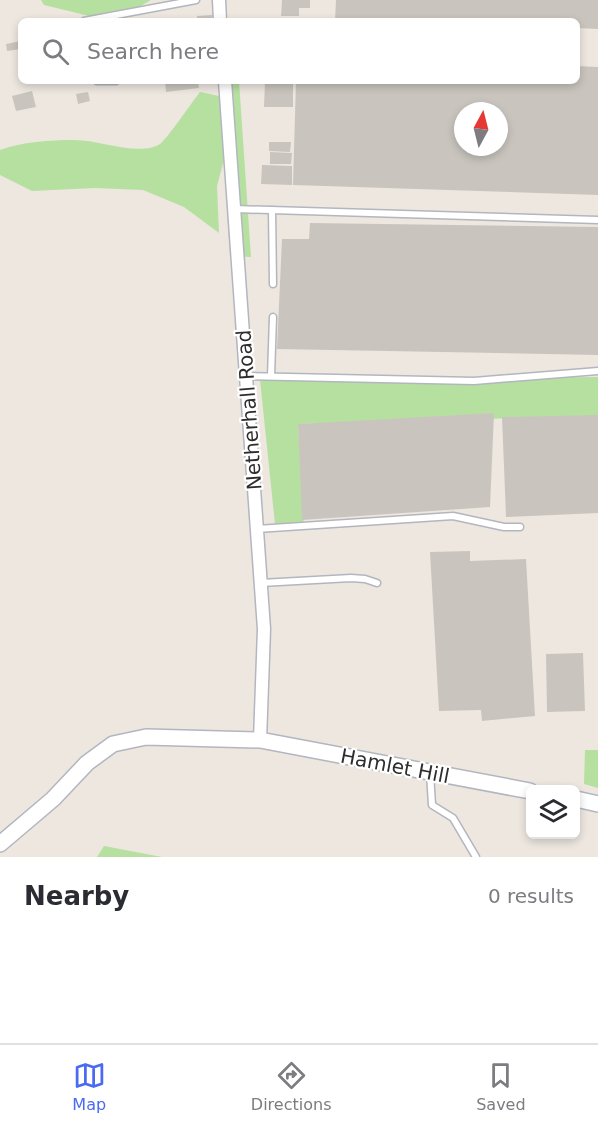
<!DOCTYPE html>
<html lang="en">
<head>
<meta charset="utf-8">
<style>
  :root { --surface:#fff; --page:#f7f7f7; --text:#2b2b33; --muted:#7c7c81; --line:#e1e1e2; --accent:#496af1 }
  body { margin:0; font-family:"DejaVu Sans",sans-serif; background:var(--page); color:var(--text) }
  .controls { position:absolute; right:18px; bottom:18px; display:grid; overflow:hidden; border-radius:9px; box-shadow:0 3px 9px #0003 }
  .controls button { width:54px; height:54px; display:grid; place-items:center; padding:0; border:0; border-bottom:2px solid var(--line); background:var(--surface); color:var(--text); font:30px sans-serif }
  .compass { position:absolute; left:454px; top:102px; width:54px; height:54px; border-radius:50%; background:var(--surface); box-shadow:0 3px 9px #0003; rotate:7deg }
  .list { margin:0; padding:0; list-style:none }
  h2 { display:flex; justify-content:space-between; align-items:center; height:78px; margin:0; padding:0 24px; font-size:26px }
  h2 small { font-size:20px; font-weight:400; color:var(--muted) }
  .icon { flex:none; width:33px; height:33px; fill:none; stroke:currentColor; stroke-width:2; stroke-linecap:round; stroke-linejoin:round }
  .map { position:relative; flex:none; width:598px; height:857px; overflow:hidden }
  .search { position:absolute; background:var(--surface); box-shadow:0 3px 9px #0003; left:18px; right:18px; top:18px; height:66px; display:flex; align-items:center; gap:15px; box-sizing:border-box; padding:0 21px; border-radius:9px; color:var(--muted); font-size:22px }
  .sheet { height:186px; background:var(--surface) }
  nav { display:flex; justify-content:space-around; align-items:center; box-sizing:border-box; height:84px; border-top:2px solid var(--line); background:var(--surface); font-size:16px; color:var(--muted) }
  nav a { display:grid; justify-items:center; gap:3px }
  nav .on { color:var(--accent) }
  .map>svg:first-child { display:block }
  .green { fill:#b6e0a0 }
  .building { fill:#c9c5be; fill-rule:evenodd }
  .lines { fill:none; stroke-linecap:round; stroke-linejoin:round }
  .service-casing { stroke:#b3b6bf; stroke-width:9 }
  .minor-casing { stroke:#b3b6bf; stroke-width:15 }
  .tertiary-casing { stroke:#b3b6bf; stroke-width:18 }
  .service { stroke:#fff; stroke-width:6 }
  .minor { stroke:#fff; stroke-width:12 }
  .tertiary { stroke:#fff; stroke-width:15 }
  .labels { text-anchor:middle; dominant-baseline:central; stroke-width:4.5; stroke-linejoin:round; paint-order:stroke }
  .street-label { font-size:20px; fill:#2d2d2d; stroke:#fff }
</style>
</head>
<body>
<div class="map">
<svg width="598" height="857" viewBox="0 0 598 857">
  <rect width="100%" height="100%" fill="#ede7e0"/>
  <path class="green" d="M41,0H151L120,18L89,16L44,5Z
    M219,81H239L251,257L230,256L224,160L217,186L219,233L184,207L143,190L95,188L32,191L0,175V150C22,142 50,140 73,140C97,139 139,157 160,144C167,139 192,102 200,92L219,96Z
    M598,377V416L298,424L304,530L275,524L260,380Z
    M585,750H598V788L584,784Z
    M104,846L162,857H97Z"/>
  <path class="building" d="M282,0H310V8H299V16H281Z
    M336,0H598V29L577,28V21H335Z
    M212,15V21H197V16Z
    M21,41V49L7,51L6,44Z
    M577,66L598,67V195L293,185L296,81H577ZM463,111H499V147H463Z
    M165,81H198L199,88L166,92Z
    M265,81H293V107H264Z
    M32,91L36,107L16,111L12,96Z
    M88,92L90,101L78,104L76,94Z
    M269,142H291L290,152L269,151Z
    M270,152L292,153L291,164H270Z
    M262,165L292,166V185L261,184Z
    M310,223L598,227V355L277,349L282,239H309Z
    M494,413L490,507L302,520L298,424Z
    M598,415V513L506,517L502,417Z
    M470,551V561L526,559L535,716L482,721L481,710L439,711L430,552Z
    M583,653L585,711L547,712L546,654Z"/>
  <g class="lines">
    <g class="service-casing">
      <path id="service" d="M84,21L196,0
        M97,81H116
        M235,209L598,220
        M272,210L273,284
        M247,376L474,381L598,371
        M271,376L273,317
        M257,529L453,516L504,527H520
        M261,583L351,578L365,579L377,583
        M430,773L432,805L453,818L476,857"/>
    </g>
    <g class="minor-casing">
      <path id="minor" d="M219,0L220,21
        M225,81L264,629L260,740"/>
    </g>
    <g class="tertiary-casing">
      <path id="tertiary" d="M576,799L598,804
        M0,844L53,799L87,763L113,744L146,737L260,740L530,791"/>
    </g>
    <use href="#service" class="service"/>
    <use href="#minor" class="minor"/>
    <use href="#tertiary" class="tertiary"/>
  </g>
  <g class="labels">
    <g class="street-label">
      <text transform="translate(249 410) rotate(-94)">Netherhall Road</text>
      <text transform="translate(395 766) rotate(11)">Hamlet Hill</text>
    </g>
  </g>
</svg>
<div class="controls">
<button><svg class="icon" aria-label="layers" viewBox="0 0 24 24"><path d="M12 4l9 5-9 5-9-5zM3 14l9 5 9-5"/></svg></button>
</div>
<svg class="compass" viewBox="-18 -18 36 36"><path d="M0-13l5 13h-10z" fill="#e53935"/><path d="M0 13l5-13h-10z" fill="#7c7c81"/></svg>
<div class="search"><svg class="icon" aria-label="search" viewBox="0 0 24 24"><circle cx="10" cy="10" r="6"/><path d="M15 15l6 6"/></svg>Search here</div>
</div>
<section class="sheet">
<h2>Nearby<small>0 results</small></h2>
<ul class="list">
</ul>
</section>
<nav>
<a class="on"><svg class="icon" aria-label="map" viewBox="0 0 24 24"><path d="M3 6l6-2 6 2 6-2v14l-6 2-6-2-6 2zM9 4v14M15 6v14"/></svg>Map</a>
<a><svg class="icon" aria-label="directions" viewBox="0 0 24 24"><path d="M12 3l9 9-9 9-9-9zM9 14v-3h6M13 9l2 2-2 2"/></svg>Directions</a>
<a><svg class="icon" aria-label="saved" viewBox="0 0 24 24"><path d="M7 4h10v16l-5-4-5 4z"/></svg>Saved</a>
</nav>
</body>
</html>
